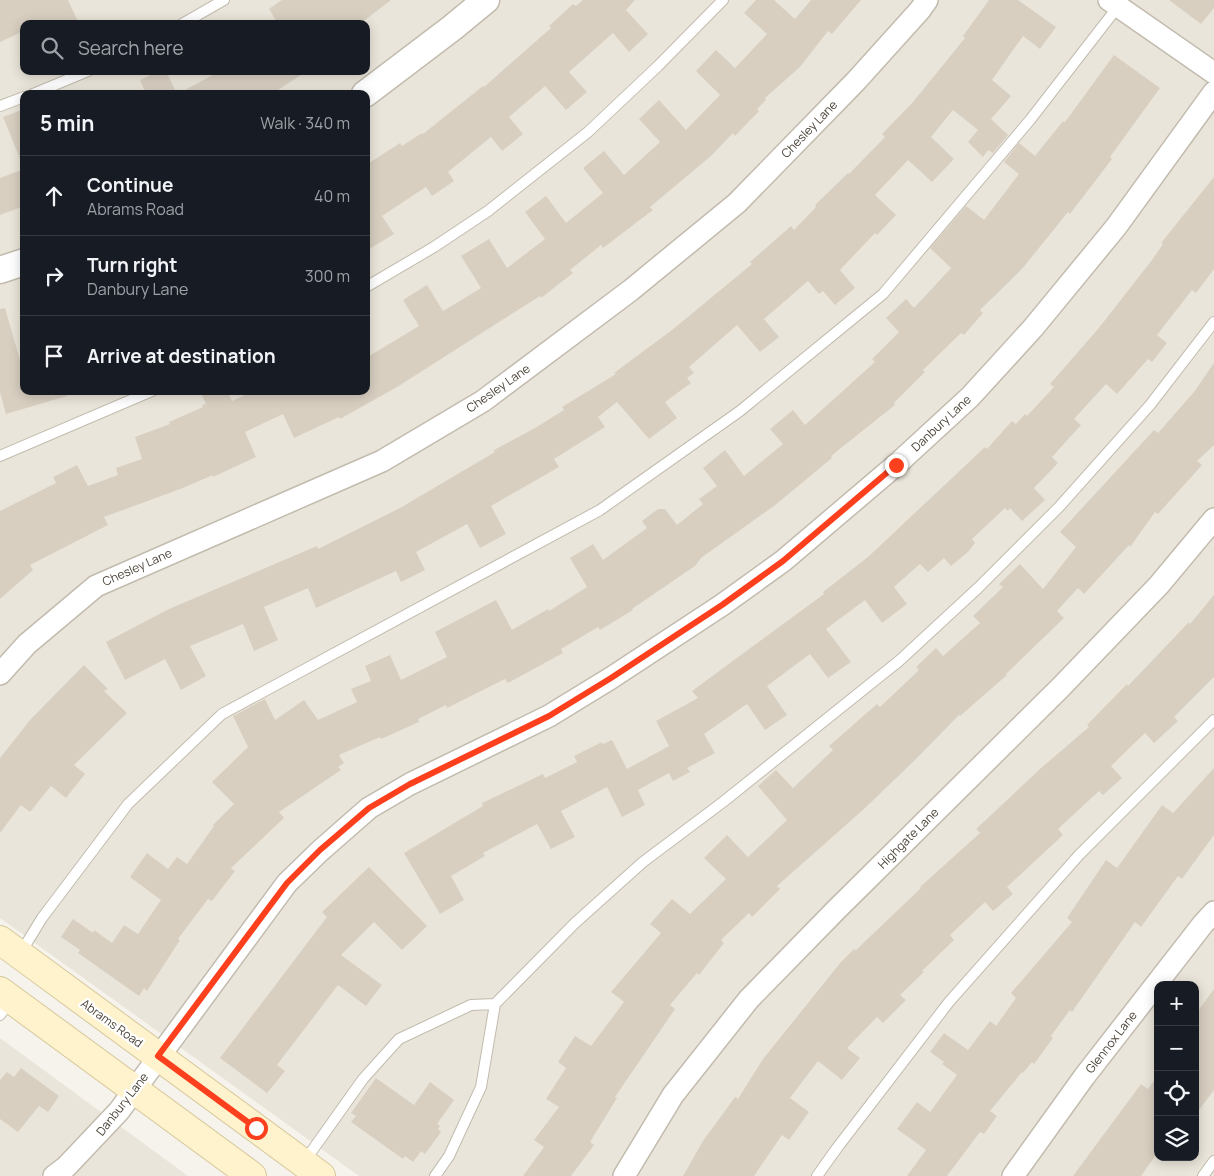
<!DOCTYPE html>
<html lang="en">
<head>
<meta charset="utf-8">
<style>
  :root { --surface:#171b24; --page:#20242c; --text:#f1f3f6; --muted:#9ea1a6; --line:#363941 }
  body { margin:0; font-family:Manrope,sans-serif; background:var(--page); color:var(--text) }
  .controls { position:absolute; right:15px; bottom:15px; display:grid; overflow:hidden; border-radius:10px; box-shadow:0 2px 12px #0003 }
  .controls button { width:45px; height:45px; display:grid; place-items:center; padding:0; border:0; border-bottom:1px solid var(--line); background:var(--surface); color:var(--text); font:25px sans-serif }
  .stop { position:absolute; width:15px; height:15px; margin:-11px; border:4px solid #fc3f1d; border-radius:50%; background:#fff }
  .stop.end { background:#fc3f1d; border-color:#fff; box-shadow:0 1px 5px #0008 }
  .list { margin:0; padding:0; list-style:none }
  h2 { display:flex; justify-content:space-between; align-items:center; height:65px; margin:0; padding:0 20px; font-size:21px }
  h2 small { font-size:16px; font-weight:400; color:var(--muted) }
  .list li { display:grid; grid-template-columns:32px 1fr auto; gap:15px; align-items:center; box-sizing:border-box; height:80px; padding:0 20px; border-top:1px solid var(--line) }
  .list b { display:block; font-size:19px; white-space:nowrap }
  .list p { margin:0; font-size:16px; white-space:nowrap; color:var(--muted) }
  .list em { font-size:16px; font-style:normal; color:var(--muted) }
  .icon { flex:none; width:28px; height:28px; fill:none; stroke:currentColor; stroke-width:2; stroke-linecap:round; stroke-linejoin:round }
  .map { position:relative; flex:none; width:1214px; height:1176px; overflow:hidden }
  .search { position:absolute; background:var(--surface); box-shadow:0 2px 12px #0003; left:20px; top:20px; width:350px; height:55px; display:flex; align-items:center; gap:12px; box-sizing:border-box; padding:0 18px; border-radius:10px; color:var(--muted); font-size:19px }
  .panel { position:absolute; background:var(--surface); box-shadow:0 2px 12px #0003; left:20px; top:90px; width:350px; height:305px; border-radius:10px }
  .map>svg:first-child { display:block }
  .residential { fill:#eae5da; fill-rule:evenodd }
  .building { fill:#d8cfc1 }
  .lines { fill:none; stroke-linecap:round; stroke-linejoin:round }
  .service-casing { stroke:#c2bbae; stroke-width:12 }
  .minor-casing { stroke:#c2bbae; stroke-width:24 }
  .tertiary-casing { stroke:#c2bbae; stroke-width:29 }
  .secondary-casing { stroke:#d6c79b; stroke-width:30 }
  .service { stroke:#fff; stroke-width:10 }
  .minor { stroke:#fff; stroke-width:21 }
  .tertiary { stroke:#fff; stroke-width:26 }
  .secondary { stroke:#fff3cd; stroke-width:28 }
  .route { stroke:#fc3f1d; stroke-width:6 }
  .labels { text-anchor:middle; dominant-baseline:central; stroke-width:4.5; stroke-linejoin:round; paint-order:stroke }
  .street-label { font-size:12px; fill:#4b4439; stroke:#fff }
</style>
</head>
<body>
<div class="map">
<svg width="1214" height="1176" viewBox="0 0 1214 1176">
  <rect width="100%" height="100%" fill="#f6f3ec"/>
  <path class="residential" d="M0,0H1214V1176H359L0,918ZM24,24H366V71H24ZM24,94H366V391H24ZM1158,985H1195V1157H1158Z
    M0,1038L188,1176H0Z"/>
  <path class="building" d="M0,0H68L79,24H24V31L0,42Z
    M282,0H391L360,24H278L269,9Z
    M583,0H635L626,10L648,34L629,52L613,33L569,72L587,92L566,110L545,86L509,117L523,134L502,151L491,137L448,172L454,181L432,196L426,187L382,216L394,234L366,251V165L400,143L402,146L422,133L423,134L483,86L484,87L551,28L549,26L573,4L576,6Z
    M756,0H774L795,19L811,0H861L832,34L828,31L800,67L765,98L766,100L757,109L759,111L735,136L733,133L711,156L650,207L653,210L603,248L601,245L570,270L573,273L541,298L540,296L397,387L340,419L339,417L294,438L283,414L245,432L256,457L213,477V475L183,488L104,517L108,525L30,565L33,570L0,599V511L56,483L53,477L77,465L88,486L118,475L116,468L142,459L135,437L170,424L169,422L203,407L202,405L206,404L200,391H227L232,401L253,391H366V358L419,326L403,300L427,285L443,311L481,288L461,256L489,239L507,268L545,239L525,212L546,196L566,223L603,193L583,168L604,151L624,175L660,142L639,119L659,100L686,130L720,95L696,71L716,50L735,68L767,34L744,13Z
    M989,0H1018L1056,27L1040,49L1023,36L992,80L1011,96L991,119L1008,135L993,153L988,150L983,157L968,142L978,130L953,110L931,137L954,159L932,182L908,160L875,195L896,215L877,235L875,233L840,270L855,288L835,305L823,291L819,294L808,281L764,319L779,337L760,352L737,325L689,367L694,373L687,378L691,383L665,402L677,418L649,439L617,402L598,417L605,427L554,459L559,467L491,506L506,534L480,548L467,524L416,552L425,570L401,582L396,571L316,608L308,588L264,607L278,640L254,651L243,624L190,646L206,676L181,690L165,659L125,680L106,642L169,609L317,546L318,549L400,508L495,452L494,450L535,428L564,410L562,407L616,374L614,373L672,330L752,264L750,262L791,226L794,230L816,207L815,205L848,173L849,174L885,137L882,134L913,102L965,38L963,36Z
    M1169,0H1214V8L1201,24Z
    M1114,55L1160,88L1110,157L1112,159L1070,214L1068,212L1022,269L980,310L983,313L964,335L961,333L923,370L925,372L894,403L895,405L831,456L832,458L774,506L701,558L695,566L632,609L633,610L600,630L598,627L561,649L563,653L508,683L505,679L447,708L446,705L418,719L419,722L381,739L380,737L339,755L344,763L338,767L341,770L279,812L284,818L231,868L235,871L212,901L208,899L178,939L180,940L147,991L144,988L139,996L78,953L80,950L61,937L73,919L93,933L94,930L112,943L124,925L138,934L161,900L130,877L147,853L168,869L177,857L187,864L214,826L213,825L234,804L212,782L248,747L233,716L265,699L275,720L304,700L318,720L357,702L351,689L371,681L365,666L390,655L401,680L447,657L435,632L496,600L512,630L548,609L549,611L587,587L570,558L593,544L603,560L647,528L642,521L658,509H665L677,525L703,504L699,499L717,486L703,468L725,450L744,476L783,444L770,429L793,410L805,425L875,362L872,359L899,332L886,318L906,299L914,308L951,268L930,248L966,206L984,220L1019,174L1004,162L1019,143L1035,156L1063,121L1065,122Z
    M159,71H166L177,94H146L140,80Z
    M220,71H307L272,94H178Z
    M24,109V166H23L3,117Z
    M24,169V206L0,215V178Z
    M1214,177V269L1196,293L1192,290L1157,335L1167,343L1152,362L1148,359L1117,394L1106,384L1074,419L1081,425L1052,457L1058,463L1034,488L1045,500L1022,521L1010,508L1008,511L1005,508L972,539L975,543L968,552L951,566L944,558L928,572L920,564L894,587L907,604L882,623L865,600L826,629L851,662L828,678L810,654L767,686L787,715L765,730L747,704L704,734L715,753L687,768L690,772L673,781L669,773L638,790L645,805L622,817L607,787L561,811L575,837L551,849L537,824L483,853L485,856L451,876L464,900L440,914L404,853L483,806L482,803L543,774L545,778L577,762L574,756L602,742L603,744L612,740L627,769L669,746L656,721L698,698L692,691L824,594L823,592L868,557L985,447L987,449L1012,421L1016,424L1025,414L1027,416L1054,387L1050,384L1098,329L1152,260L1163,244L1161,243Z
    M5,308L24,374V391H67V396L6,414L0,392V309Z
    M1214,363V445L1197,461L1202,465L1158,514L1155,512L1130,547L1129,545L1084,594L1078,588L1057,611L1064,618L1006,674L1007,675L960,716L959,715L915,760L864,809L777,886L780,889L752,917L749,913L721,940L724,943L699,975L697,973L670,1005L675,1009L615,1097L617,1098L590,1142L594,1145L571,1176H523L544,1147L534,1140L559,1107L546,1099L566,1068L558,1062L575,1036L591,1046L624,1002L611,992L661,933L650,924L672,899L690,914L726,879L704,858L727,835L748,857L787,820L758,786L776,770L793,788L833,750L829,746L877,704L880,707L919,670L916,667L936,648L943,656L980,623L973,616L1003,587L999,584L1020,564L1043,589L1076,547L1060,532L1154,430L1158,433L1194,392Z
    M1214,595V677L1174,717L1178,721L1154,743L1145,733L1111,766L1122,778L1103,795L1099,791L1058,829L1063,835L1007,887L1013,894L993,911L985,902L950,935L954,940L922,971L924,972L900,995L906,1000L883,1023L877,1017L847,1048L860,1058L842,1080L818,1061L790,1098L809,1112L789,1140L782,1135L754,1176H683L703,1141L735,1097L738,1099L763,1059L841,962L854,949L856,950L921,888L920,887L980,833L976,829L1040,769L1089,727L1087,725L1127,684L1128,686L1189,622L1190,624Z
    M84,665L108,689L104,691L127,713L74,765L85,774L66,798L51,786L30,812L21,805L0,833V758L30,720Z
    M1214,768V835L1182,879L1178,876L1141,927L1135,922L1072,1012L1070,1010L1051,1036L1053,1038L1034,1064L1032,1062L1023,1073L1022,1072L990,1111L997,1116L984,1134L980,1132L947,1176H907L926,1150L897,1129L917,1102L930,1112L957,1075L942,1064L944,1062L930,1052L944,1033L968,1050L990,1021L996,1026L1016,998L1011,993L1072,922L1067,918L1106,860L1117,868L1162,805L1173,813Z
    M369,867L427,926L402,950L374,922L341,955L382,985L366,1006L338,985L277,1065L285,1071L267,1093L220,1058L327,917L322,912Z
    M1214,989V1090L1195,1115V1015Z
    M21,1068L59,1096L48,1112L39,1106L18,1132L0,1119V1080L7,1072L14,1077Z
    M1158,1075V1152L1141,1176H1073L1141,1084L1148,1089Z
    M376,1078L414,1105L430,1082L454,1100L437,1124L440,1126L438,1129L441,1132L425,1154L421,1151L413,1162L405,1156L403,1159L351,1122L356,1116L351,1113Z"/>
  <g class="lines">
    <g class="service-casing">
      <path id="service" d="M182,24L224,0
        M33,94L88,71
        M0,106L24,97
        M366,287L434,247L488,211L588,132L658,66L723,0
        M0,456L152,391
        M20,954L42,918L128,804L222,714L600,510L740,411L883,294L1030,120L1120,4
        M0,1015L11,1000
        M304,1162L363,1079L399,1039L471,1005L495,1004
        M435,1176L449,1156L481,1087L495,1004L575,923L643,862L723,802L899,661L978,588L1059,507L1150,405L1214,322
        M817,1176L837,1148L949,1002L1079,855L1214,720
        M1203,1176L1214,1161"/>
    </g>
    <g class="minor-casing">
      <path id="minor" d="M1109,0L1214,73
        M0,674L27,644L96,586L382,461L483,401L631,290L737,203L856,81L920,10L927,0
        M54,1176L66,1167L119,1111L287,883L320,851L369,808L410,784L549,716L611,678L722,605L783,561L896,465L970,397L1033,328L1116,227L1214,92
        M624,1176L673,1095L749,999L836,910L1061,687L1159,585L1214,519
        M1013,1176L1084,1077L1203,924L1214,912"/>
    </g>
    <g class="tertiary-casing">
      <path id="tertiary" d="M365,94L452,28L486,0
        M0,270L24,262"/>
    </g>
    <g class="secondary-casing">
      <path id="secondary" d="M0,940L321,1176
        M0,991L252,1176"/>
    </g>
    <use href="#service" class="service"/>
    <use href="#minor" class="minor"/>
    <use href="#tertiary" class="tertiary"/>
    <use href="#secondary" class="secondary"/>
  </g>
  <g class="lines">
    <path class="route" d="M256,1128L158,1056L287,883L320,850L369,808L410,784L549,716L611,678L722,605L783,561L896,465"/>
  </g>
  <g class="labels">
    <g class="street-label">
      <text transform="translate(809 129) rotate(-46)">Chesley Lane</text>
      <text transform="translate(498 388) rotate(-35)">Chesley Lane</text>
      <text transform="translate(941 423) rotate(-43)">Danbury Lane</text>
      <text transform="translate(137 567) rotate(-24)">Chesley Lane</text>
      <text transform="translate(908 838) rotate(-45)">Highgate Lane</text>
      <text transform="translate(112 1023) rotate(36)">Abrams Road</text>
      <text transform="translate(1111 1042) rotate(-52)">Glennox Lane</text>
      <text transform="translate(122 1104) rotate(-52)">Danbury Lane</text>
    </g>
  </g>
</svg>
<div class="controls">
<button>+</button>
<button>−</button>
<button><svg class="icon" aria-label="locate" viewBox="0 0 24 24"><circle cx="12" cy="12" r="6"/><path d="M12 2v4M12 18v4M2 12h4M18 12h4"/></svg></button>
<button><svg class="icon" aria-label="layers" viewBox="0 0 24 24"><path d="M12 4l9 5-9 5-9-5zM3 14l9 5 9-5"/></svg></button>
</div>
<div class="stop" style="left:256px;top:1128px"></div>
<div class="stop end" style="left:896px;top:465px"></div>
<div class="search"><svg class="icon" aria-label="search" viewBox="0 0 24 24"><circle cx="10" cy="10" r="6"/><path d="M15 15l6 6"/></svg>Search here</div>
<section class="panel">
<h2>5 min<small>Walk · 340 m</small></h2>
<ul class="list">
<li><svg class="icon" aria-label="ahead" viewBox="0 0 24 24"><path d="M12 20V5M6 11l6-6 6 6"/></svg><div><b>Continue</b><p>Abrams Road</p></div><em>40 m</em></li>
<li><svg class="icon" aria-label="right" viewBox="0 0 24 24"><path d="M7 20v-9h11M14 6l5 5-5 5"/></svg><div><b>Turn right</b><p>Danbury Lane</p></div><em>300 m</em></li>
<li><svg class="icon" aria-label="arrive" viewBox="0 0 24 24"><path d="M6 21V4h12l-3 4 3 4H6"/></svg><div><b>Arrive at destination</b></div></li>
</ul>
</section>
</div>
</body>
</html>
